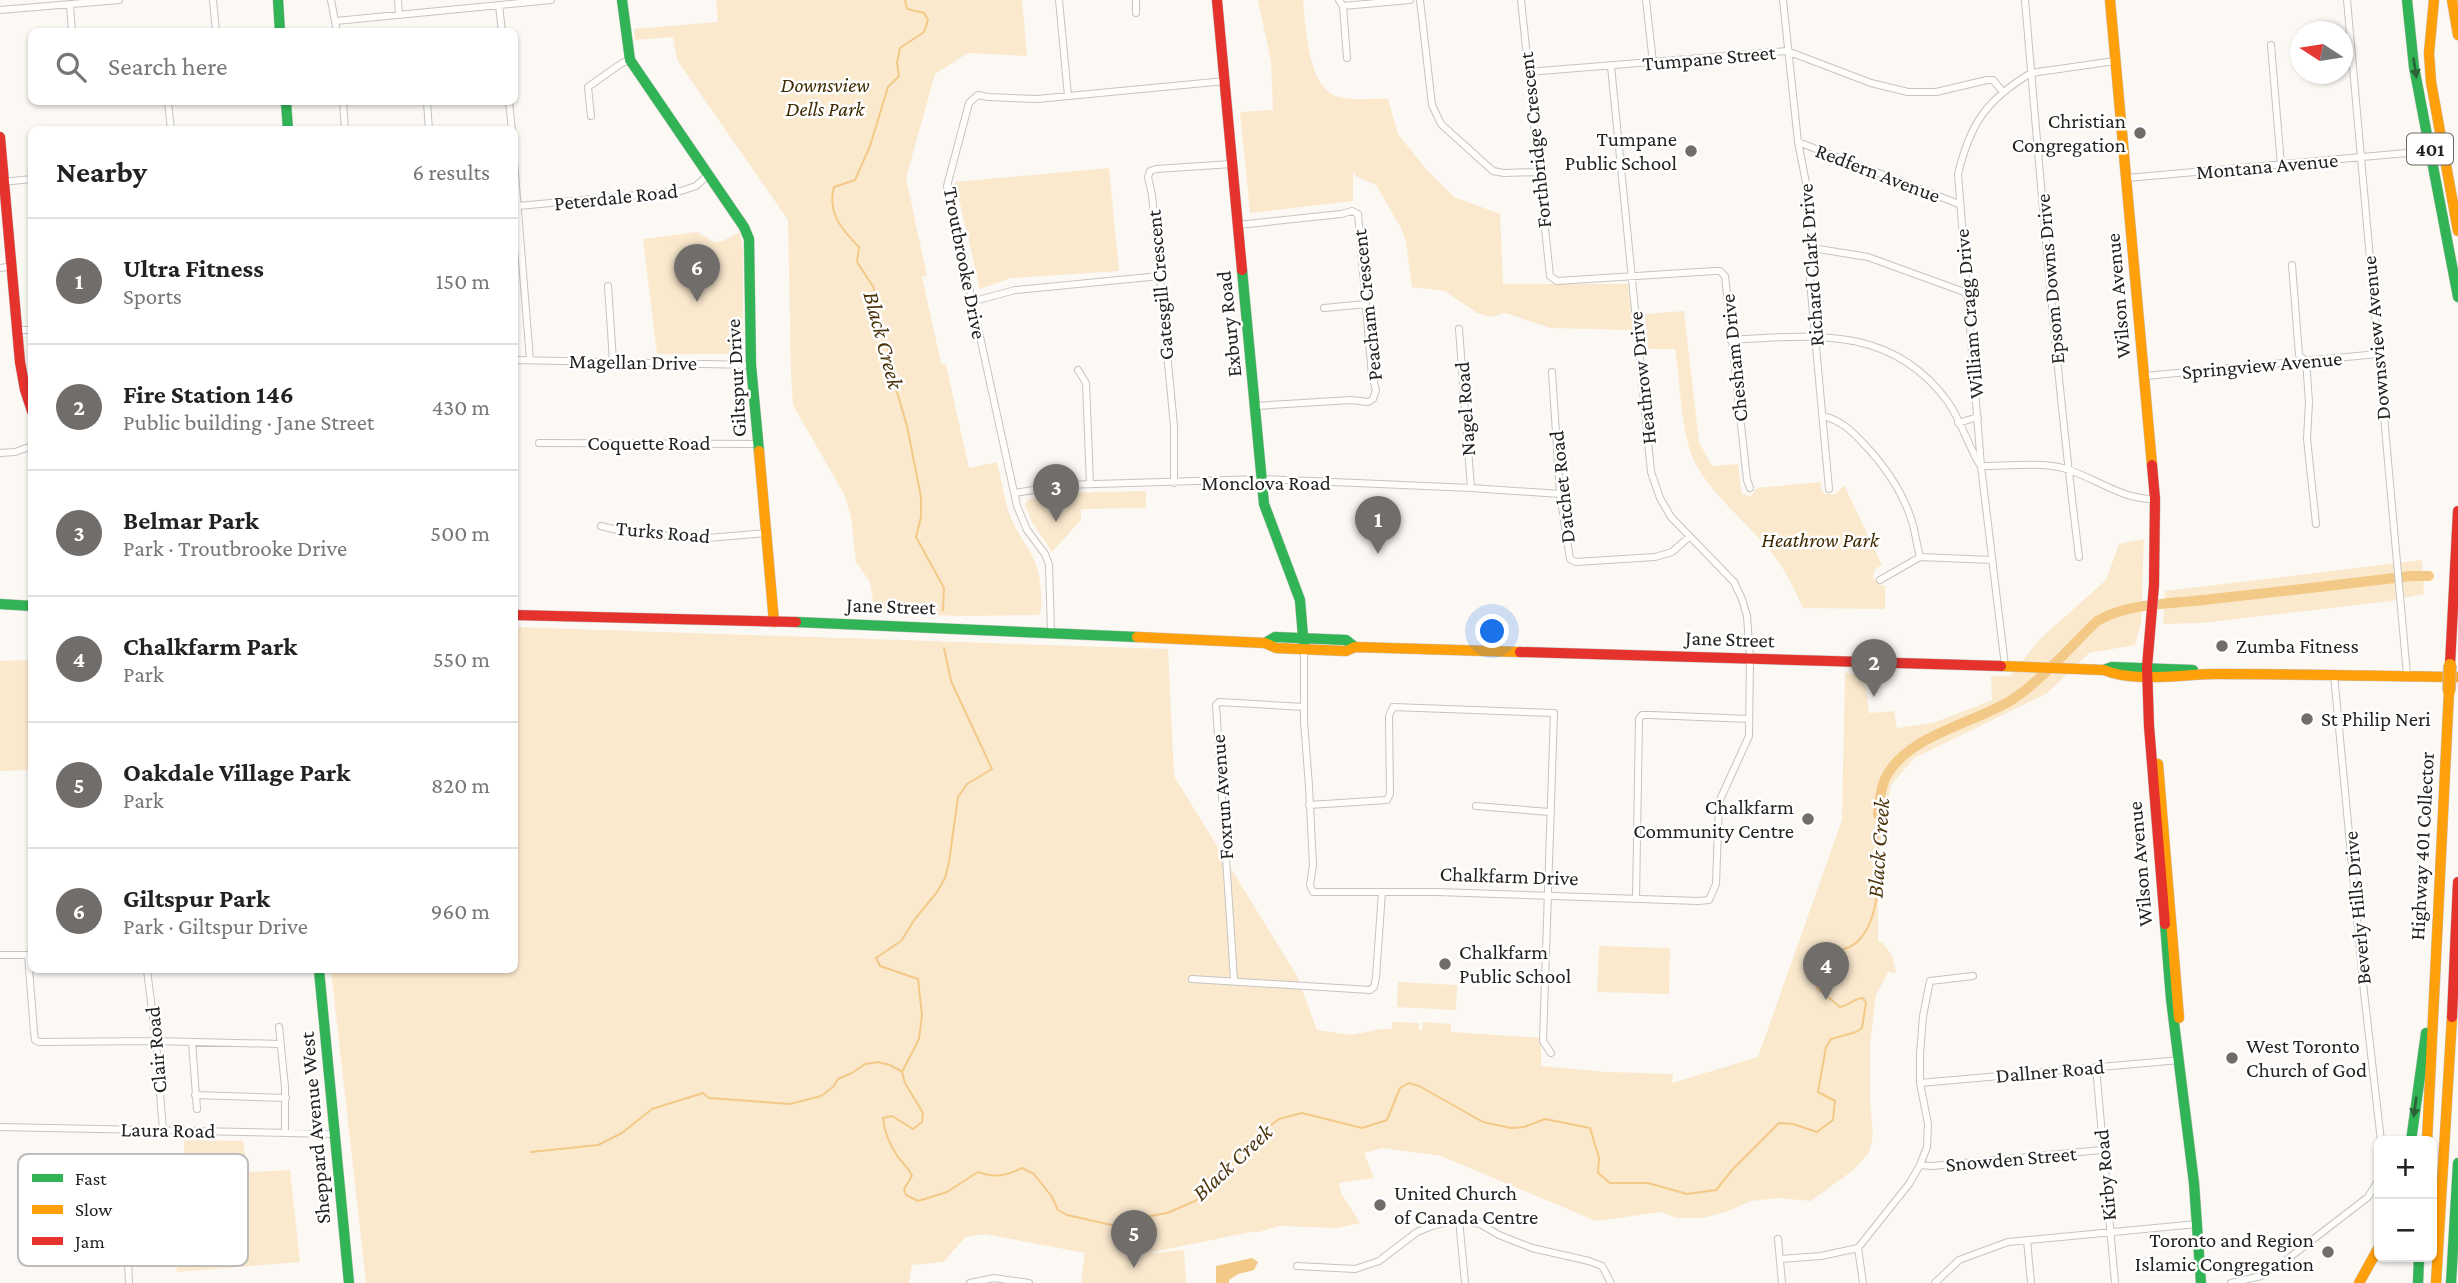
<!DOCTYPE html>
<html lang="en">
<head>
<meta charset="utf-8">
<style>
  :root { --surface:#fff; --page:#f2f2f2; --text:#222; --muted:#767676; --line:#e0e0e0; --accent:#706d6a }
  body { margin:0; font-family:"Crimson Pro",serif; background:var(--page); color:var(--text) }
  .controls { position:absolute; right:21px; bottom:21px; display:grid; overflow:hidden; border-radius:10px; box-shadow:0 2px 5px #0004 }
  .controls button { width:63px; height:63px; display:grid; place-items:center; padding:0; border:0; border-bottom:2px solid var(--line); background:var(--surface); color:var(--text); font:35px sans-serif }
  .compass { position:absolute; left:2290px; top:21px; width:63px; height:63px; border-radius:50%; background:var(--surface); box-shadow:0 2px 5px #0004; rotate:282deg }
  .you { position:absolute; left:1493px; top:632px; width:24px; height:24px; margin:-18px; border:5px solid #fff; border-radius:50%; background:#1a73e8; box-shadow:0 0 0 10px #1a73e833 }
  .badge { display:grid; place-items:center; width:46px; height:46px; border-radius:50%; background:var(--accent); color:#fff; font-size:23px; font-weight:700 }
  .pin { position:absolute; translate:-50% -58px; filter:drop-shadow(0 2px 4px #0008) }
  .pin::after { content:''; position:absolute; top:37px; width:24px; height:21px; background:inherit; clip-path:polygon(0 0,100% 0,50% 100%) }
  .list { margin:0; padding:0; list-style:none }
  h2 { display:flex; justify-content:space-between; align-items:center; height:91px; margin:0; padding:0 28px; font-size:30px }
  h2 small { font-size:23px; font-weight:400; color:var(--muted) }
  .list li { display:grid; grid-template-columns:46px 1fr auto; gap:21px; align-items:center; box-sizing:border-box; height:126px; padding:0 28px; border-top:2px solid var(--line) }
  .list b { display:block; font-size:26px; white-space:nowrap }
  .list p { margin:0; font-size:23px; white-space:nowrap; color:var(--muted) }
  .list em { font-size:23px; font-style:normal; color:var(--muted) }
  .icon { flex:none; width:38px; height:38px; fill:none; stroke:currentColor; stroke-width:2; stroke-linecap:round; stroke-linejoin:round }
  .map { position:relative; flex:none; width:2458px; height:1283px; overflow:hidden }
  .search { position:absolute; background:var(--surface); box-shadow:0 2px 5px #0004; left:28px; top:28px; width:490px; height:77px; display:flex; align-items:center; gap:18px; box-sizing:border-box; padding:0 24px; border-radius:10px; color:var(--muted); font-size:26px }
  .panel { position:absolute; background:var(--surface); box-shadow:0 2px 5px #0004; left:28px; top:126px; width:490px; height:847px; border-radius:10px }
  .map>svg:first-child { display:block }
  .green { fill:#fbe9ce }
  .water { fill:#f2c986 }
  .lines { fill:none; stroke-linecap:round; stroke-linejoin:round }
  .stream { stroke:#f2c986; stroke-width:2 }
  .river { stroke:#f2c986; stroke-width:10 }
  .street-casing { stroke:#c7c4c0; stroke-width:8 }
  .fast-casing { stroke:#c7c4c0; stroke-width:11 }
  .slow-casing { stroke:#c7c4c0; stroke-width:11 }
  .jam-casing { stroke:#c7c4c0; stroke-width:11 }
  .street { stroke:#fffefd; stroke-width:6 }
  .fast { stroke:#30b455; stroke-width:10 }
  .slow { stroke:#ff9f0a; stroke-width:10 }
  .jam { stroke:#e5322d; stroke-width:10 }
  .slow-bridge-casing { stroke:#c6beb4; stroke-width:14; stroke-linecap:butt }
  .slow-bridge { stroke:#ff9f0a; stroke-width:12 }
  .oneway { fill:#2a6437 }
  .poi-dot { fill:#706d6a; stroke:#fff; stroke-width:2.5 }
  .labels { text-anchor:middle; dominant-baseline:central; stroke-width:5; stroke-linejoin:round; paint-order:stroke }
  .shield { fill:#fff; stroke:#666462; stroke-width:2 }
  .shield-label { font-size:19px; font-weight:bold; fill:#25221f }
  .street-label { font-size:21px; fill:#25221f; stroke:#fff }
  .park-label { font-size:21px; font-style:italic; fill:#402a00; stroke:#fff }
  .poi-label { font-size:21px; fill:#25221f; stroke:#fff; text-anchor:start }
  .water-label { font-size:23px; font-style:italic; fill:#4d360e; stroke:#fff }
  .key { fill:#fff; stroke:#bebdbc; stroke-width:2 }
  .key-label { font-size:19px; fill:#25221f }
</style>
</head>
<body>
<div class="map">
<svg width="2458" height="1283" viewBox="0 0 2458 1283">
  <rect width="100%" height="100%" fill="#fcf8f4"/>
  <path class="green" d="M716,0H1022L1027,56L968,53L935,74L906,178L927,276L922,277L941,363L946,365L969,468L997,462C1001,478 1003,494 1008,510C1020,545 1040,552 1041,594C1042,602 1042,607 1039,615L962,616L875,613L870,582L856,562L851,516L844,494L793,405L791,373L788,220L677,60L673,37L635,40L634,29L718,22Z
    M1258,0H1303C1306,26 1307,89 1339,97C1354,101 1373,98 1388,99L1398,134L1425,168L1454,197L1500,214L1503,284H1628L1633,330L1550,328L1505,313L1491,317L1477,313L1445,291L1412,287L1406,242L1401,228L1376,185L1356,176L1353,171V201L1250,213L1240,112L1273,110L1271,62Z
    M1109,168L1119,271L1011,278L980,289L955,182Z
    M697,232L714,242L723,241L740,232L743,251V354H657L643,239Z
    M1684,311L1699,442L1712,466L1738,464L1742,494L1751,496L1757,488L1821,482V489L1825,494H1836L1844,485L1882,565L1875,569L1873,577L1878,584L1885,586V609L1803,608C1794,588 1785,569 1771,552C1746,521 1712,496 1694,461C1681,433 1680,380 1675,349H1648L1645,314Z
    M1146,491V508L1081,509V520L1052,552L1032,522L1025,504L1028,500L1058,493Z
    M2144,539L2141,622L2135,645L2089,653L2046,694L1914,758L1891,785L1878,854V941L1883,943L1892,956L1896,973L1888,972L1876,995L1870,1043V1100L1873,1136L1869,1153L1852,1171L1811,1201L1778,1198L1751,1201L1726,1212L1702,1218H1677L1661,1212L1596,1221L1441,1156L1383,1148L1364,1153L1374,1178L1339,1183L1341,1193L1360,1223L1337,1228L1279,1226L1259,1232H1251L1143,1254L1184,1250L1186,1283H1083L1081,1282L1085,1253L985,1234L966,1237L943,1262L912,1265L909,1283H366L331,970H514L515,627L1168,649L1174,776L1297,976L1317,1030L1351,1035L1382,1029H1392L1393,1022L1419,1023V1030L1422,1031L1423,1022L1451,1024V1032L1541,1038V1066L1607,1072L1673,1074L1672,1083L1758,1057L1842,820L1845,673L1864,674L1869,713L1894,711L1897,728L1933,723L1992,700L1991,676H2010L2041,638L2106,580L2119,544Z
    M2422,560L2424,594L2391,601L2201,623L2163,624L2165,591Z
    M31,660V770L0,771V661Z
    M1599,946L1670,948L1669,994L1597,992Z
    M1398,982L1457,985L1456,1010L1397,1007Z
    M184,1140L243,1141L248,1172L290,1170L300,1262L177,1272L170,1206L134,1205L132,1203L157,1167L184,1164Z"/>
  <path class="water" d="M1252,1258L1258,1262L1254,1270L1238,1274L1229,1280V1283H1216V1266Z"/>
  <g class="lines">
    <path class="stream" d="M905,0L907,9L924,13L928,20L924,32L900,48L897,63L899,76L888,87L870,146L855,180L834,187C827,213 842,230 859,247L857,262L874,288L876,315L888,350L895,385L907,426L921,497V517L916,537L944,588L943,610
      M944,648L951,681L992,769L967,784L958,797L949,862L945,878L937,892L915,919L901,941L876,958L880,966L918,979L922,1015L919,1039L902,1072L905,1083L923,1113L922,1122L913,1129L892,1116L883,1118C884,1132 890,1145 898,1157C903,1164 909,1168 912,1176L904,1189L906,1195L918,1201L947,1192L978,1172C995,1178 1006,1176 1022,1168L1034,1174L1052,1197L1058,1210L1067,1215L1116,1226L1140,1218L1167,1213L1195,1201L1221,1178L1245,1145L1279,1119L1302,1113L1362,1128L1387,1120L1400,1088L1409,1083L1419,1086L1483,1122L1511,1128L1524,1127L1545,1119L1590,1128L1599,1158L1598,1173L1610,1183H1648L1687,1194L1716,1190L1733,1169L1779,1123L1793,1124L1817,1132L1833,1120L1835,1101L1818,1092L1826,1047L1831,1039L1856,1032L1862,1028L1866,1003L1863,998C1854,998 1849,1006 1840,1007L1817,988C1821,967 1821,959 1842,950C1847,948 1853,946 1857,942C1886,915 1877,852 1878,815
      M531,1152L598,1145L622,1133L652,1109L703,1093L709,1098L790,1104L821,1096L833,1087L838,1079L852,1073L865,1064L878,1062L890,1065L901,1071"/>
    <path class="river" d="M1878,815C1879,803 1880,790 1885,779C1905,736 1972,724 2010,701C2039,683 2071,646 2097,621C2129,602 2175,604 2212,599C2278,592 2345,584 2411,576H2429"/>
    <g class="street-casing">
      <path id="street" d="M213,0L216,32
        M331,0L337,32
        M398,0L399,15
        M1059,0L1068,96
        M1339,0L1343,6L1347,58
        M1420,0L1432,105L1441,124L1493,171L1504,173L1539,172
        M1521,0L1550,276L1557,281L1715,271H1720L1725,276L1747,480L1750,488
        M1646,0L1653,63
        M1783,0L1798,142L1811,208L1812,248L1810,281L1829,489
        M2025,0C2041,186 2056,372 2079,557
        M2347,0L2407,675
        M70,5L72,32
        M499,5L502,32
        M1343,6L1410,0
        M0,10L119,0
        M1136,13V0
        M336,21L551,0
        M2271,45L2281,165
        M1528,72L1787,51L1871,83L1908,92H1936L1987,80H1993L2003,92
        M168,102L171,130
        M343,102L345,130
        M427,102L429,130
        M509,102L512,130
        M591,116L588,87L622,63L630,60
        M1798,142L1959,204
        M514,161L530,360
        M2127,178L2407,153
        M2,182L32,179
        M518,206L681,191L696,186L708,175
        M1238,225L1341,214L1352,211L1358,214L1372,376L1376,390L1373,399L1368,402L1351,400L1256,406
        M1812,248L1868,257L1967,293
        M2292,265L2299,355L2306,361
        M0,268L13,266
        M608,286L613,361
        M971,302L1015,290L1160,276
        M1324,308L1366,304
        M1459,329L1471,488
        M19,330H32
        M1731,340C1814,335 1892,325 1948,402C1961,421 1968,445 1980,465
        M514,360L751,365
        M2306,361L2309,402L2307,439L2316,524
        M1078,370L1086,383L1090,484
        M1552,372L1560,494L1570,559L1576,562L1655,557L1672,552L1689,537
        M2145,376L2378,354
        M1823,416C1840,420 1851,430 1863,443C1886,467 1904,493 1913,525C1916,536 1917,547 1920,557
        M1958,423L1978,417
        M539,443L759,444
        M0,453L15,452L32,446
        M1981,466C2005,466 2040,462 2063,468C2095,477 2121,500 2155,499
        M1174,483V426L1152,195L1148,177L1150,171L1156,169L1232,164
        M1015,493L1063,485L1262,479L1471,488L1560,494
        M601,526L621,531L696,539L766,533
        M1880,580L1920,557L1992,560
        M1051,633L1049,565L1045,554L1027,530L1017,506L947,186L969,103L978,95L988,97L1037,99L1225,81
        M1304,649V722L1309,786L1313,865L1310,885L1313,892H1437L1698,901L1709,900L1716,884L1719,802L1749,736L1750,658L1747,616L1742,599L1734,582L1671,517L1660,498L1651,472L1611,66
        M2005,666L1981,466L1958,174C1970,124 1986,100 2031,73L2115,61
        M2334,675L2364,992L2381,1141
        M1309,805L1387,800L1390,794L1389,716L1393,707L1554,713L1543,1041L1551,1053
        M1476,806L1550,812
        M1636,899L1639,719L1642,715H1651L1749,719
        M0,955H30
        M28,955L34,1032L35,1040L39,1042L156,1041L280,1044
        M147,970L156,1041L163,1131
        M1192,979L1370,990L1374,987L1376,977L1382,892
        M1234,980L1216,705L1219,702L1304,707
        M279,1027L285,1087V1132
        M192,1042L197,1109
        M2096,1067L2115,1283
        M1920,1083L2180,1060
        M195,1095L286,1098
        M0,1127L335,1134
        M1920,1165L1932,1166L2102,1150
        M1459,1219L1465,1283
        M26,1220L40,1214L117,1212L126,1220L129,1283
        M1778,1239L1782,1283
        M2027,1240L2031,1283
        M1858,1248L1863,1283
        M1780,1259L1821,1256L1858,1248L1909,1184L1920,1165L1927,1147L1928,1124L1920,1083V1054L1923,1016L1930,981L1973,976
        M1297,1266L1355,1269L1379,1261L1417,1232L1432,1226L1459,1219L1480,1224L1499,1235L1532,1248L1589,1261L1602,1266L1611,1283
        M970,1283L994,1278L1029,1283
        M1935,1283L1959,1260L2008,1242L2197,1224
        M2231,1283L2261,1276L2289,1258L2368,1197L2379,1179"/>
    </g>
    <g class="fast-casing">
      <path id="fast" d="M278,0L280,32
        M622,0L630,60L744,227L749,239L751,365L759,451
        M2407,0L2414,67L2458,297
        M286,102L288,130
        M1242,270L1264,504L1300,600L1304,649
        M0,604L32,606
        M796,622L1137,637
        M1265,643L1275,637L1346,640L1355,647
        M2104,670L2112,667L2193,670
        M2165,924L2171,999L2194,1183L2201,1283
        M319,970L349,1283
        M2411,1141L2426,1033
        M2418,1283L2419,1257
        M2451,1283L2458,1163"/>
    </g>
    <g class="slow-casing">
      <path id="slow" d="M2110,0L2152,465
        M2434,0L2429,53L2431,82L2458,231
        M2452,0L2458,35
        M759,451L774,622
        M1137,637L1265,643L1276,648L1346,651L1355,647L1520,652
        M2001,666L2104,670C2134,683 2183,674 2216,674C2297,674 2377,676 2458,677
        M2158,764L2179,1018
        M2427,1141L2449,691
        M2359,1283L2379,1247
        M2436,1283L2452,1017"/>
    </g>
    <g class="jam-casing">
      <path id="jam" d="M1217,0L1242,270
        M0,137L20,362L25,390L32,411
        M2152,465L2155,499L2154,585L2147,667L2149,726L2165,924
        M514,615L796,622
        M1520,652L2001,666
        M2450,665L2458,511
        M2452,1017L2458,882"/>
    </g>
    <use href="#street" class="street"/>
    <use href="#fast" class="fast"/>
    <use href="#slow" class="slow"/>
    <use href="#jam" class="jam"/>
    <g class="slow-bridge-casing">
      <path id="slow-bridge" d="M2449,691L2450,665"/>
    </g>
    <use href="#slow-bridge" class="slow-bridge"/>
  </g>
  <defs><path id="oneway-solid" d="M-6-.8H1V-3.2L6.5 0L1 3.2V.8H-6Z" transform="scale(1.75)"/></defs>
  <g class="oneway">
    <use href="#oneway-solid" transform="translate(2415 68) rotate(81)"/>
    <use href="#oneway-solid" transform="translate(2415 1107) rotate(98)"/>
  </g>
  <g class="poi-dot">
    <circle cx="2140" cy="133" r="7"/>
    <circle cx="1691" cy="151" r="7"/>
    <circle cx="2222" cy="646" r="7"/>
    <circle cx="2307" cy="719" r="7"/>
    <circle cx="1808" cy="819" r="7"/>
    <circle cx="1445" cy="964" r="7"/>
    <circle cx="2232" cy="1058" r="7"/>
    <circle cx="1380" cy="1205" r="7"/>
    <circle cx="2328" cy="1252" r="7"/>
  </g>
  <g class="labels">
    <rect class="shield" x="2407" y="133.5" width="46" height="31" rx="5"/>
    <g class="shield-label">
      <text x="2430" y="149">401</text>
    </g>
    <g class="street-label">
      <text transform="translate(1709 58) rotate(-5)">Tumpane Street</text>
      <text transform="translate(1535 140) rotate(-96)">Forthbridge Crescent</text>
      <text transform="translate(2267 166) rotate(-5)">Montana Avenue</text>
      <text transform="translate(1878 173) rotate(21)">Redfern Avenue</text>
      <text transform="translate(616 197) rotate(-6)">Peterdale Road</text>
      <text transform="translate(965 263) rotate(79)">Troutbrooke Drive</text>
      <text transform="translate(1811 265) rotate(-94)">Richard Clark Drive</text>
      <text transform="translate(2050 279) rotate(-95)">Epsom Downs Drive</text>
      <text transform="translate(1160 285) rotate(-95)">Gatesgill Crescent</text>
      <text transform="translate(2118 296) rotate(-95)">Wilson Avenue</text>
      <text transform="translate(1367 305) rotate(-96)">Peacham Crescent</text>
      <text transform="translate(1969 314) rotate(-95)">William Cragg Drive</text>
      <text transform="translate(1229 324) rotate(-96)">Exbury Road</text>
      <text transform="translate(2376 338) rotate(-95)">Downsview Avenue</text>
      <text transform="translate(1734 358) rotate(-96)">Chesham Drive</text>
      <text transform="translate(633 362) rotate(1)">Magellan Drive</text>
      <text transform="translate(2262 365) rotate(-5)">Springview Avenue</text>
      <text transform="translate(736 378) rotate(-93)">Giltspur Drive</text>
      <text transform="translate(1642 378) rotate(-96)">Heathrow Drive</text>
      <text transform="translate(1465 409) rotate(-94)">Nagel Road</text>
      <text x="649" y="443">Coquette Road</text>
      <text x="1266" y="483">Monclova Road</text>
      <text transform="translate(1562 487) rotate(-96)">Datchet Road</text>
      <text transform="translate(663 532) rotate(5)">Turks Road</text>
      <text transform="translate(891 606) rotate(2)">Jane Street</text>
      <text transform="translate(1730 639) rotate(2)">Jane Street</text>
      <text transform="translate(1222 797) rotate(-94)">Foxrun Avenue</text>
      <text transform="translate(2422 846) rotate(-87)">Highway 401 Collector</text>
      <text transform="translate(2140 864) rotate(-95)">Wilson Avenue</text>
      <text transform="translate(1509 876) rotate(2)">Chalkfarm Drive</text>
      <text transform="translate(2357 908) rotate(-95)">Beverly Hills Drive</text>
      <text transform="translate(156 1050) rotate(-95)">Clair Road</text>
      <text transform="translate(2050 1071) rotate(-5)">Dallner Road</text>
      <text transform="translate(315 1128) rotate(-95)">Sheppard Avenue West</text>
      <text transform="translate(168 1130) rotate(1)">Laura Road</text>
      <text transform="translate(2011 1159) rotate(-5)">Snowden Street</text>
      <text transform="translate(2105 1175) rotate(-95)">Kirby Road</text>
    </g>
    <g class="park-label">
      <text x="825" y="85">Downsview<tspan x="825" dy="24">Dells Park</tspan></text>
      <text x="1820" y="540">Heathrow Park</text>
    </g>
    <g class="poi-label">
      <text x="2126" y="121" text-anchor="end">Christian<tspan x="2126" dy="24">Congregation</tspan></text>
      <text x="1677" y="139" text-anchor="end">Tumpane<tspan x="1677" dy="24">Public School</tspan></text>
      <text x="2236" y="646">Zumba Fitness</text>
      <text x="2321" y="719">St Philip Neri</text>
      <text x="1794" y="807" text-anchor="end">Chalkfarm<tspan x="1794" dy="24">Community Centre</tspan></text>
      <text x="1459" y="952">Chalkfarm<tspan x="1459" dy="24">Public School</tspan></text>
      <text x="2246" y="1046">West Toronto<tspan x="2246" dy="24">Church of God</tspan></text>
      <text x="1394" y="1193">United Church<tspan x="1394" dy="24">of Canada Centre</tspan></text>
      <text x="2314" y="1240" text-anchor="end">Toronto and Region<tspan x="2314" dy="24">Islamic Congregation</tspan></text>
    </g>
    <g class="water-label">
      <text transform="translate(884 340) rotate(75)">Black Creek</text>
      <text transform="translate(1878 848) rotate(-86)">Black Creek</text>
      <text transform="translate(1232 1162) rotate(-43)">Black Creek</text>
    </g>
  </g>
  <rect x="18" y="1154" width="230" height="112" rx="10" class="key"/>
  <rect x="32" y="1174" width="31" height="8" fill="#30b455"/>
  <rect x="32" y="1205" width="31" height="9" fill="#ff9f0a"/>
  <rect x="32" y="1237" width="31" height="8" fill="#e5322d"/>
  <g class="key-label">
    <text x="75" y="1185">Fast</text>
    <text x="75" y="1216">Slow</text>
    <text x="75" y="1248">Jam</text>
  </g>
</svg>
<div class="controls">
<button>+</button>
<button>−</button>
</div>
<svg class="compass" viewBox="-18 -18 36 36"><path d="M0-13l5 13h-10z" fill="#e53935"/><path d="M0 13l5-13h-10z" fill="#767676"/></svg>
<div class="you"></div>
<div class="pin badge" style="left:1378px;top:554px">1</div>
<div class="pin badge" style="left:1874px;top:697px">2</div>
<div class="pin badge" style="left:1056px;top:522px">3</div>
<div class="pin badge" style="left:1826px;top:1000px">4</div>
<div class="pin badge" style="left:1134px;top:1268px">5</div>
<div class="pin badge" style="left:697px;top:302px">6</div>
<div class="search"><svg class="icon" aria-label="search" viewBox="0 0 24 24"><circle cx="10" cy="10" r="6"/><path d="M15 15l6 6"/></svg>Search here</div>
<section class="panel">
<h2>Nearby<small>6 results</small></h2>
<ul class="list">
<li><span class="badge">1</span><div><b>Ultra Fitness</b><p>Sports</p></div><em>150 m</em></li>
<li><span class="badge">2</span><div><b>Fire Station 146</b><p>Public building · Jane Street</p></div><em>430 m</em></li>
<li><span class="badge">3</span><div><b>Belmar Park</b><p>Park · Troutbrooke Drive</p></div><em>500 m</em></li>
<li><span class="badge">4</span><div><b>Chalkfarm Park</b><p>Park</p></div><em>550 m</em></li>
<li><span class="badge">5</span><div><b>Oakdale Village Park</b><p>Park</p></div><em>820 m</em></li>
<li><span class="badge">6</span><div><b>Giltspur Park</b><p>Park · Giltspur Drive</p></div><em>960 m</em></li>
</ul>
</section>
</div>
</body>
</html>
